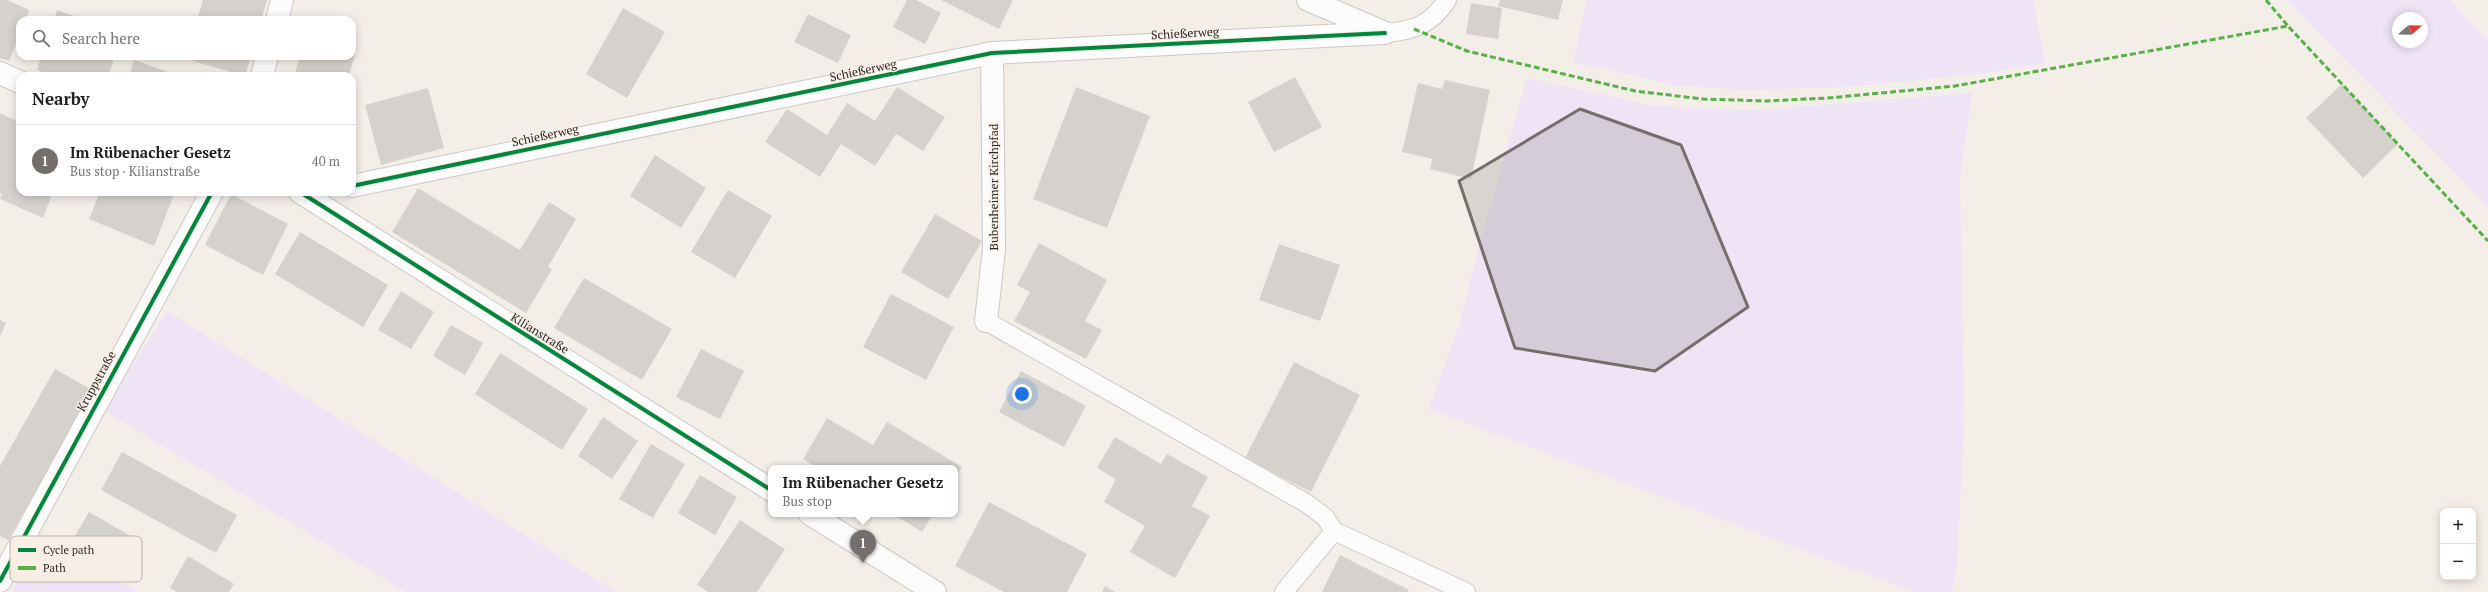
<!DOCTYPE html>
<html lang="en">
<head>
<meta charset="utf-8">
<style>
  :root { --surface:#fff; --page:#f2f2f2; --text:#222; --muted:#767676; --line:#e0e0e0; --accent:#746f6c }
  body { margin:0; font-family:"PT Serif",serif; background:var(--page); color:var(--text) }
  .controls { position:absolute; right:12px; bottom:12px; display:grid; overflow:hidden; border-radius:8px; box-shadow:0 2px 10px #0003 }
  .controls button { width:36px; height:36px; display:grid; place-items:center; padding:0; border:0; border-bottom:1px solid var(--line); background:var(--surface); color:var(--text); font:20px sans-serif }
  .compass { position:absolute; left:2392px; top:12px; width:36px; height:36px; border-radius:50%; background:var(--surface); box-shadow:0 2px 10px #0003; rotate:70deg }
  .you { position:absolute; left:1022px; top:394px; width:14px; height:14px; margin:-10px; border:3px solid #fff; border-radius:50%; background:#1a73e8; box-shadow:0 0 0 6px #1a73e833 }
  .badge { display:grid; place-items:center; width:26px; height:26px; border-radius:50%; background:var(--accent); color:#fff; font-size:13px; font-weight:700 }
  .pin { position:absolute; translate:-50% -33px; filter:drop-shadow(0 1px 2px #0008) }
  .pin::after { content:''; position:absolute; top:21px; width:14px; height:12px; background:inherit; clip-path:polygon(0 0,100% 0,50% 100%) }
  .popup { position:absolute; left:768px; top:465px; width:190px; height:52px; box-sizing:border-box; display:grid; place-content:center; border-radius:8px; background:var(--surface); filter:drop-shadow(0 1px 3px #0005); font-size:13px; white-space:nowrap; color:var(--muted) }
  .popup b { font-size:15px; color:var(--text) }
  .popup::after { content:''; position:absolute; left:50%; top:100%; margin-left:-8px; border:8px solid transparent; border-top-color:var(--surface) }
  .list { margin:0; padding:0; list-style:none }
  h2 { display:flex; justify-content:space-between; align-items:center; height:52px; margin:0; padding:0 16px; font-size:17px }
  h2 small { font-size:13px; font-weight:400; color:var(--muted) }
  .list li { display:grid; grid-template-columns:26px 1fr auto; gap:12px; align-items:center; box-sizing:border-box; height:72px; padding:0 16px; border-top:1px solid var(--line) }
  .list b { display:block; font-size:15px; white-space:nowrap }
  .list p { margin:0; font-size:13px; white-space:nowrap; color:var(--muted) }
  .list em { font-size:13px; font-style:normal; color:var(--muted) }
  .icon { flex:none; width:22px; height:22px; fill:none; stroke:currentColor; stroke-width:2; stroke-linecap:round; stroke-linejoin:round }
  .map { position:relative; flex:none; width:2488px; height:592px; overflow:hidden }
  .search { position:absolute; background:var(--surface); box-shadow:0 2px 10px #0003; left:16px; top:16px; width:340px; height:44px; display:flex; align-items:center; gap:10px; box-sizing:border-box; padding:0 14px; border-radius:12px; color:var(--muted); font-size:15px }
  .panel { position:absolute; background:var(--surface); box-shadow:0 2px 10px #0003; left:16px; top:72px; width:340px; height:124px; border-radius:12px }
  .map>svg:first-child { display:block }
  .green { fill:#eee4f5; fill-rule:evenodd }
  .building { fill:#d5d1cc }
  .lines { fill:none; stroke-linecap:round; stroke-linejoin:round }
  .service-casing { stroke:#ccc8c4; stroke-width:20 }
  .minor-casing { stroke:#ccc8c4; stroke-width:24 }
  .tertiary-casing { stroke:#ccc8c4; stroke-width:24 }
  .service { stroke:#fdfcfc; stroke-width:18 }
  .minor { stroke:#fdfcfc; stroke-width:22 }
  .tertiary { stroke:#fdfcfc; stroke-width:22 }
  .quiet { stroke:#56b245; stroke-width:3; stroke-dasharray:6 3; stroke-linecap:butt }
  .cycleway-casing { stroke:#f8eee5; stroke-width:6 }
  .cycleway { stroke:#00873e; stroke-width:4 }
  .marked { fill:#746f6c; fill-opacity:0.2; stroke:#746f6c; stroke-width:3; stroke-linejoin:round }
  .labels { text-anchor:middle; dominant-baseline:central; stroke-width:3; stroke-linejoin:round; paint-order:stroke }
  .street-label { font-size:12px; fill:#2f2b28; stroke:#f8eee5 }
  .key { fill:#f8eee5; stroke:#bcb4ac; stroke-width:1 }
  .key-label { font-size:11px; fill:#2f2b28 }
</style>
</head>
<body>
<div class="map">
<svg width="2488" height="592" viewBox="0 0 2488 592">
  <rect width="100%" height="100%" fill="#f4eee9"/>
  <path class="green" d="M1587,0H2033L2045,63L1980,74L1844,87L1742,90L1674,85L1573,62Z
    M2287,0H2450L2488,41V207ZM2398,18H2422V42H2398Z
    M1527,78L1654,106L1755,110L1972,93L1960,178L1964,421L1957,567L1952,592H1913L1429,409L1460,322L1478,249Z
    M167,311L616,592H406L104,411Z
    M40,535L138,592H13Z"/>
  <path class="building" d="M0,0H7L29,10L26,20H20V34L9,61L0,58Z
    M203,0H267L261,20H197Z
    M907,0H916L941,13L925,44L893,27Z
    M941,0H1013L999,29Z
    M1500,0H1563L1558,20L1498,6Z
    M1471,3L1502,8L1498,39L1466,34Z
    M623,8L665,32L627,98L586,74Z
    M57,10L85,20H54Z
    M808,14L851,35L838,63L794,42Z
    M352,46L357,47L349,76H294L300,56H352Z
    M41,56H81L78,65L81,56H115L108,76H53L37,70Z
    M187,56H251L245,76L186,59Z
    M134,60L180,76H129Z
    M1295,77L1322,127L1274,152L1248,102Z
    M1445,80L1490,90L1471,179L1430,169L1432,159L1402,152L1418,83L1442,89Z
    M2342,84L2398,144L2363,178L2306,118Z
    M897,87L945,117L923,151L896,134L875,166L841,144L820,177L765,142L787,109L827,135L847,103L875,121Z
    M1076,87L1150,116L1107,228L1033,199Z
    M428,88L444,148L381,165L365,105Z
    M0,113L20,123V192H53L43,218L0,199L2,194L0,193Z
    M655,155L706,188L681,228L630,196Z
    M418,188L520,250L549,202L576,219L548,267L552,269L526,313L392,232Z
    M728,190L772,216L735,278L691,252Z
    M100,192H175L154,246L89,219Z
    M231,194L288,224L263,275L205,245Z
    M935,214L982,241L948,299L901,272Z
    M300,232L388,285L363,327L275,274Z
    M1039,243L1107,280L1085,321L1102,330L1086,359L1014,321L1030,292L1017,285Z
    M1279,244L1340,265L1320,321L1259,300Z
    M584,278L672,329L642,380L554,328Z
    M401,291L434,312L411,349L378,330Z
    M891,294L954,327L926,380L863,347Z
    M0,320L6,323L0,336Z
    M451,325L483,343L465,375L433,356Z
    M701,349L744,371L720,419L676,397Z
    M500,353L588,409L562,450L475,394Z
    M1294,362L1360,395L1311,492L1245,458Z
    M55,369L92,390L8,540L0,536V466Z
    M1021,371L1086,406L1064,447L999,412Z
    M603,417L638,441L612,479L578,456Z
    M827,418L873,445L887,422L962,467L955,478V468H817L803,459Z
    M1115,437L1161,464L1167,454L1208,477L1192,506L1210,516L1175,578L1130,552L1145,526L1104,502L1116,479L1097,468Z
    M651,444L685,464L653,518L619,499Z
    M122,452L237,515L216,553L101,490Z
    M700,475L737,497L715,535L678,513Z
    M989,502L1087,554L1067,592H1004L955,566Z
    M89,512L136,539L118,571L70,544Z
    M893,514H933L922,532Z
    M740,520L785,549L757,592H708L697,585Z
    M1340,555L1409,590L1408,592H1322Z
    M188,556L234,584L229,592H177L170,588Z
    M1105,586L1115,592H1102Z"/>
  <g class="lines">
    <g class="service-casing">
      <path id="service" d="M1385,33C1413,31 1431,25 1447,0
        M986,321L1306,503L1325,517L1334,531L1466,592
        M1284,592L1334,531"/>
    </g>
    <g class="minor-casing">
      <path id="minor" d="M1308,0L1381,31
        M277,20L282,0
        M262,76L267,56
        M352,186L992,53L1385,33
        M986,321L994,249L992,53
        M0,581L212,192"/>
    </g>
    <g class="tertiary-casing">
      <path id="tertiary" d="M0,73L20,82
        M300,192L771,490
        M810,514L935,592"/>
    </g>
    <use href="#service" class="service"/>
    <use href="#minor" class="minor"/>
    <use href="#tertiary" class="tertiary"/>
    <path class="quiet" d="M2266,0L2288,26
      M1414,29L1467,51L1635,91L1703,99L1766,101L1828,98L1955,86L2288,26L2488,241"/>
    <g class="cycleway-casing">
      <path id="cycleway" d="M352,186L992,53L1385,33
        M300,192L771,490
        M0,581L212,192"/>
    </g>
    <use href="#cycleway" class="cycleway"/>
  </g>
  <path class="marked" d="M1580,109L1681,145L1748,307L1655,371L1515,348L1459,181Z"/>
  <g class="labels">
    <g class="street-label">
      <text transform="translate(1185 33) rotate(-3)">Schießerweg</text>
      <text transform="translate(863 70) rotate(-12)">Schießerweg</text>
      <text transform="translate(545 135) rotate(-12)">Schießerweg</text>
      <text transform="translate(993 187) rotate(-90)">Bubenheimer Kirchpfad</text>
      <text transform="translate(540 333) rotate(32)">Kilianstraße</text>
      <text transform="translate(96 381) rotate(-61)">Kruppstraße</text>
    </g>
  </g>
  <rect x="10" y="536" width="132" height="46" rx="6" class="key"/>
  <rect x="18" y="548" width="18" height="4" fill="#00873e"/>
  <rect x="18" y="566" width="18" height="4" fill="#56b245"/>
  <g class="key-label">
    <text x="43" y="554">Cycle path</text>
    <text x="43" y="572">Path</text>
  </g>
</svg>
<div class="controls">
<button>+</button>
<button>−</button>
</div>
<svg class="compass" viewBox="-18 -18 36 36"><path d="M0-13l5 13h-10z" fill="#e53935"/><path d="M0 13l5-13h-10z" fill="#767676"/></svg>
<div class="you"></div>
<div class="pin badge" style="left:863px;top:563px">1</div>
<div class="popup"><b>Im Rübenacher Gesetz</b>Bus stop</div>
<div class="search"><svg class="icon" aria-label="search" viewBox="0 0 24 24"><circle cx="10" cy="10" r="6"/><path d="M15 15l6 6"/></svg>Search here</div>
<section class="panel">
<h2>Nearby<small></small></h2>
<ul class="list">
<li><span class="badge">1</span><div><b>Im Rübenacher Gesetz</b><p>Bus stop · Kilianstraße</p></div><em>40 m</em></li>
</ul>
</section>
</div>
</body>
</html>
